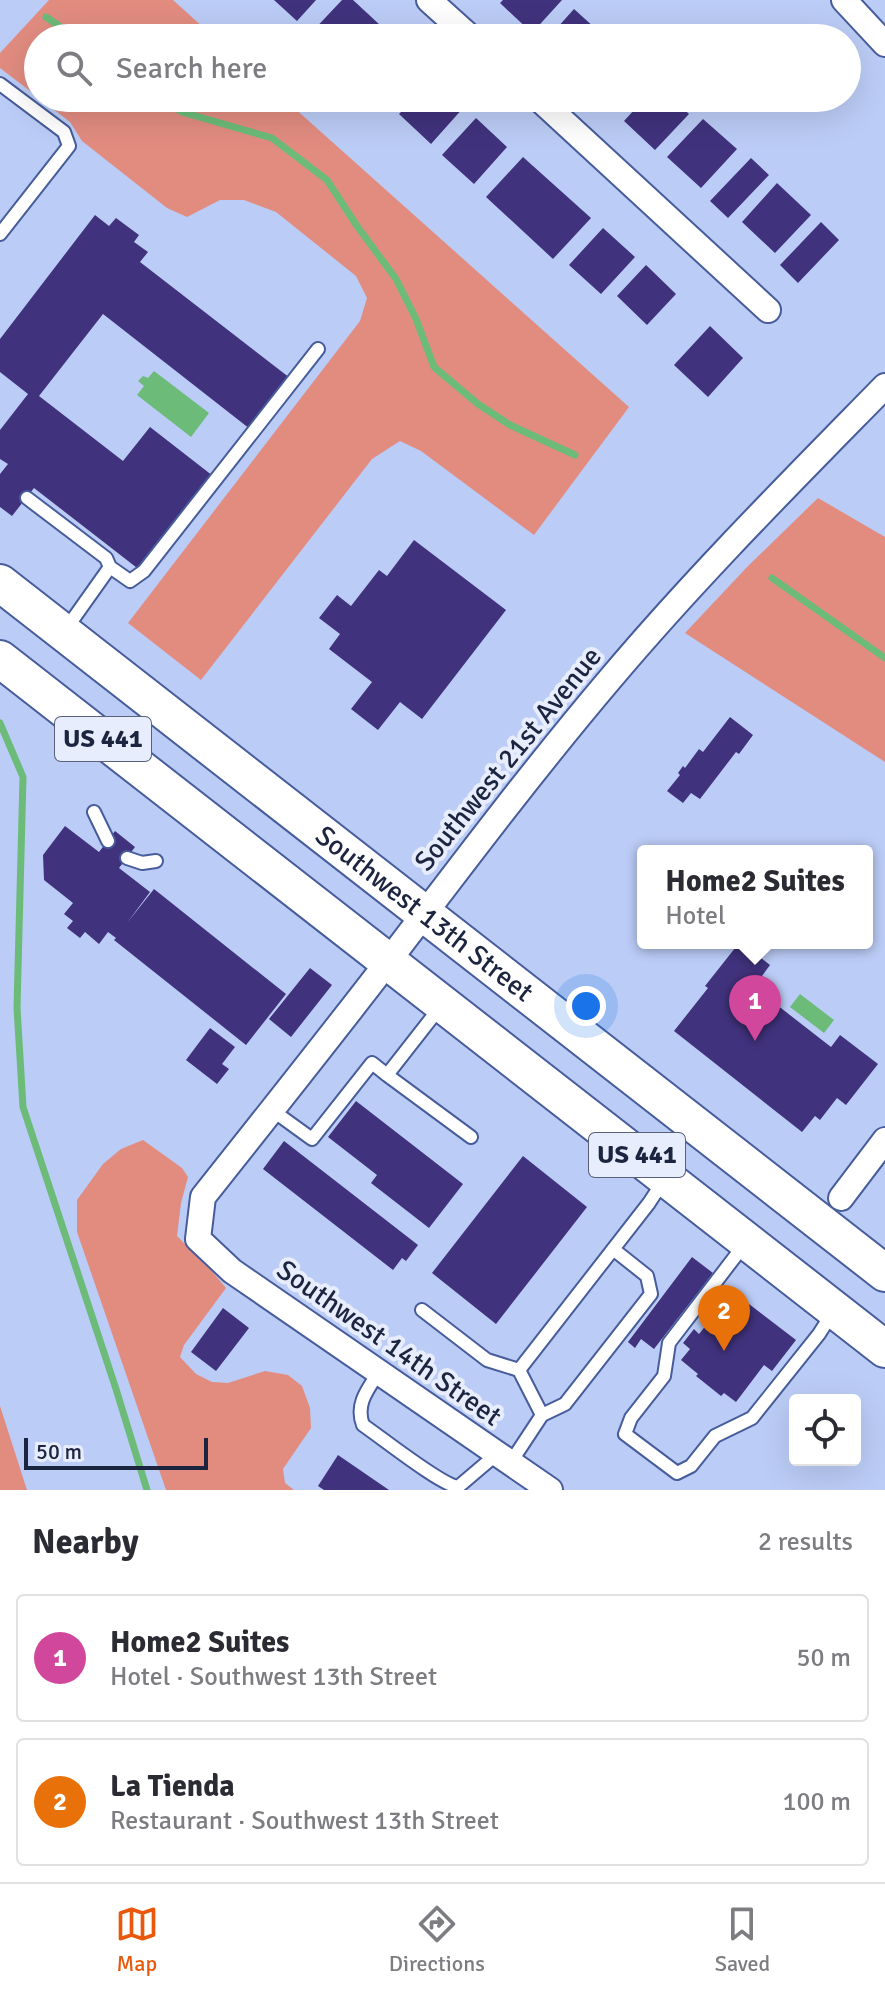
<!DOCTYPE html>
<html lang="en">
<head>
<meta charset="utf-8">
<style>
  :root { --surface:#fff; --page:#f2f2f3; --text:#2b2b33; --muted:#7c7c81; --line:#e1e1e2; --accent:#ea580c }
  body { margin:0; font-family:Signika,sans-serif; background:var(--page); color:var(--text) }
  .controls { position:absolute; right:24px; bottom:24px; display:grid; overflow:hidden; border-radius:8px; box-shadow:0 8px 32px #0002 }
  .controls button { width:72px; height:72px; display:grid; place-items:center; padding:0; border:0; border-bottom:2px solid var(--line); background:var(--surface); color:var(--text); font:40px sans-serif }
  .scale { position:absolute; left:24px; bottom:20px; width:184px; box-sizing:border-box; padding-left:8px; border:4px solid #1c2540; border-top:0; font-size:22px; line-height:28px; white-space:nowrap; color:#1c2540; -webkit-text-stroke:6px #e7edfc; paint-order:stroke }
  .you { position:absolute; left:586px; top:1006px; width:28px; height:28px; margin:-20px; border:6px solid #fff; border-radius:50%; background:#1a73e8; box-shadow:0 0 0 12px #1a73e833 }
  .badge { display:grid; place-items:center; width:52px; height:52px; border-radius:50%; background:var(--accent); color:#fff; font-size:26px; font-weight:700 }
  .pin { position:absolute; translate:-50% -66px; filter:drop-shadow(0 2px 4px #0008) }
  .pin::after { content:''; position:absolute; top:42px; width:28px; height:24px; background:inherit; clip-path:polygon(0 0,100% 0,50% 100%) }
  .popup { position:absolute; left:637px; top:845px; width:236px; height:104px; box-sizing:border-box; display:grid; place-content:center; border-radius:8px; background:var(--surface); filter:drop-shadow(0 2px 6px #0005); font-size:26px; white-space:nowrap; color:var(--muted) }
  .popup b { font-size:30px; color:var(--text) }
  .popup::after { content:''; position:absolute; left:50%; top:100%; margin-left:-16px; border:16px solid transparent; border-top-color:var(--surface) }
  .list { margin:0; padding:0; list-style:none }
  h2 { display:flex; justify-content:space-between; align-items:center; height:104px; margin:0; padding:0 32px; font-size:34px }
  h2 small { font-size:26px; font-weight:400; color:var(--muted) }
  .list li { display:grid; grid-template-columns:52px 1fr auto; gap:24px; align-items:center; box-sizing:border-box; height:128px; margin:0 16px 16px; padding:0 16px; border:2px solid var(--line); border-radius:8px }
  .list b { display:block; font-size:30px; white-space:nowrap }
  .list p { margin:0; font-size:26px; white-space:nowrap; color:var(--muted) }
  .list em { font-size:26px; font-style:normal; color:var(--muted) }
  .icon { flex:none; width:44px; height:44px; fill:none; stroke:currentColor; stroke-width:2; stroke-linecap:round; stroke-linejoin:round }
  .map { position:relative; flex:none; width:885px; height:1490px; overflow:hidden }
  .search { position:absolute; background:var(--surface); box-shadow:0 8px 32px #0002; left:24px; right:24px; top:24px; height:88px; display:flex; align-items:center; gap:20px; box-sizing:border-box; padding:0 28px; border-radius:44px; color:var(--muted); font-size:30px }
  .sheet { height:392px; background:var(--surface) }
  nav { display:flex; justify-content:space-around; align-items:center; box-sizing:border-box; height:112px; border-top:2px solid var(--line); background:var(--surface); font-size:22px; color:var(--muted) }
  nav a { display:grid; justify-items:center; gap:4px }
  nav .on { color:var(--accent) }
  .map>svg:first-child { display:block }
  .green { fill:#e28c80 }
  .water { fill:#6cbb79 }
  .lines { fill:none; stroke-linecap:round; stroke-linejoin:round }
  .stream { stroke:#6cbb79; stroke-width:7 }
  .building { fill:#41327d }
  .lane-casing { stroke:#475c9a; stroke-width:16 }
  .street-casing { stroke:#475c9a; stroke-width:28 }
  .primary-casing { stroke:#475c9a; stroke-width:40 }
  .lane { stroke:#fff; stroke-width:12 }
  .street { stroke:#fff; stroke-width:24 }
  .primary { stroke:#fff; stroke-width:36 }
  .labels { text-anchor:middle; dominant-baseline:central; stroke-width:8; stroke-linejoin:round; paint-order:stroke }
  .shield { fill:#e7edfc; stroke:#596178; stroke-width:2 }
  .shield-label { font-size:26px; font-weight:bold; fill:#1c2540 }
  .street-label { font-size:28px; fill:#1c2540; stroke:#e7edfc }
</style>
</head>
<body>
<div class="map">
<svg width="885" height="1490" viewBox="0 0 885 1490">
  <rect width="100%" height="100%" fill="#bbccf6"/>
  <path class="green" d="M49,0H173L215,38H38V97L0,68V53Z
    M39,98H283L629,407L534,535L421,451L400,441L372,459L201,680L128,623L360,321L367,298L356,276L276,212L244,200H220L187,217L167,208L82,141L70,122Z
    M818,498L885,537V762L685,633L748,566Z
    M143,1140L182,1168L188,1177L181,1203L177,1236L211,1270L226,1288L184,1345L180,1357L196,1374L212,1382L228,1383L265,1371L288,1375L302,1386L310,1408L311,1428L283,1469L285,1483L294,1490H166L77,1232V1200L103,1164L121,1149Z
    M0,1406L27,1490H0Z"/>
  <path class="water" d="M154,371L209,413L191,437L137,395L144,386L138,381L143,376L148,378Z
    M800,994L834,1020L824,1033L790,1007Z"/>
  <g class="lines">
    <path class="stream" d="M46,17L77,38
      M160,98L182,112L272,138L327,180L357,226L396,279L416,319L434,367L478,404L510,425L575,455
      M772,578L885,658
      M0,723L23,777L17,1008L23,1107L116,1389L147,1490"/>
  </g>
  <path class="building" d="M274,0H316L297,21Z
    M342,0H353L394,38H312L309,35Z
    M503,0H562L532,33L500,3Z
    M574,9L606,38H548Z
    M415,98H455L464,107L431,144L399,114Z
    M603,98H630L618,112Z
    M645,98H672L689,114L655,150L624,121Z
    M476,118L507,147L474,184L442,155Z
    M703,119L737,149L701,188L667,157Z
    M523,157L591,218L553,259L486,197Z
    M751,158L769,175L728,218L710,201Z
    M777,183L811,215L775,253L742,222Z
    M95,215L109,226L116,218L139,235L134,242L148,252L140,262L290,378L250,429L103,314L39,396L123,461L150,427L213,476L141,571L34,488L12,516L0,507V474L8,464L0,459V430L28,394L0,372V339Z
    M821,222L839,240L798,283L780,265Z
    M603,228L635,257L601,294L569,265Z
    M646,265L676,294L647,325L617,296Z
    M710,326L743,358L708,397L674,365Z
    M414,540L506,610L422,719L400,702L378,730L351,709L372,682L329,649L340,634L319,618L337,595L351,606L379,570L387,576Z
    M730,717L753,735L739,754L736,752L700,799L691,793L683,803L667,791L680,775L678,773L683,766L685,768L699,749L703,752Z
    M65,826L99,852L115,831L135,847L119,868L150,892L127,923L154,889L286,994L246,1045L114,940L116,938L108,932L99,944L85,932L80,938L67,928L73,921L64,914L73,903L44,880L43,855Z
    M739,943H742L770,965L762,976L768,979L759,991L831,1047L840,1035L878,1064L846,1105L837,1098L820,1120L815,1116L802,1132L674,1031L708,988L705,986Z
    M310,968L332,985L291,1037L269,1019Z
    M210,1028L235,1047L222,1064L229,1069L217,1084L186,1060Z
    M356,1101L463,1184L429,1228L371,1183L377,1175L328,1137Z
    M284,1141L418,1245L406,1261L402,1258L393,1270L263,1169Z
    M523,1156L587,1207L496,1324L432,1273Z
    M692,1257L713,1273L654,1349L641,1339L635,1348L628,1342Z
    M728,1288L796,1340L772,1371L764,1365L736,1402L724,1393L721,1396L696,1376L698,1374L681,1360L690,1349L683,1343L694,1329L699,1334L712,1318L707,1314Z
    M223,1308L249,1328L216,1371L191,1352Z
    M338,1455L389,1490H324L318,1486Z"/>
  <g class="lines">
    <g class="lane-casing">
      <path id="lane" d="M0,84L64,132L69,146L0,234
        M27,498L106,558L110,567L66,629
        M110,567L130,581L144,571L318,349
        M94,812L108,841
        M127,858L142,863L156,861
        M441,1006L387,1075L471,1137
        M272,1110L312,1139L372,1063L387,1075
        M744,1245L669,1343L664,1376L631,1418L625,1434L677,1473L691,1466L715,1436L752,1418L819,1334L833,1312
        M422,1310L487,1360L519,1370
        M379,1372C368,1389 355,1404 363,1425C382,1438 441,1485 458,1487L498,1453
        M542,1415L565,1404L651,1294L647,1276L613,1249
        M511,1462L542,1415L519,1370L649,1203L664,1180"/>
    </g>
    <g class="street-casing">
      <path id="street" d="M429,0L471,38
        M844,0L885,44
        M538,98L768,310
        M841,1198L885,1140
        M550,1490L232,1271L198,1239L203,1197C265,1119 326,1042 387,963C460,867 533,770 611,678C697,576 792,481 885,386"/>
    </g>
    <g class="primary-casing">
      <g id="primary">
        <path id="s1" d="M0,583L885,1273"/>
        <path d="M0,659L885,1349"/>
      </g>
    </g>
    <use href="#lane" class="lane"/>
    <use href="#street" class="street"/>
    <use href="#primary" class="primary"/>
  </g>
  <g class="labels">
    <g class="shield">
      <rect x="55" y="717" width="96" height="44" rx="6"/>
      <rect x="589" y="1133" width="96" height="44" rx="6"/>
    </g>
    <g class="shield-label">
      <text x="103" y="739">US 441</text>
      <text x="637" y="1155">US 441</text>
    </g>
    <g class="street-label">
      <text transform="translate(508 759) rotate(-51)">Southwest 21st Avenue</text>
      <text stroke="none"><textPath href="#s1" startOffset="538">Southwest 13th Street</textPath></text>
      <text transform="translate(389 1343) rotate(35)">Southwest 14th Street</text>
    </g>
  </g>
</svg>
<div class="controls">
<button><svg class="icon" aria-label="locate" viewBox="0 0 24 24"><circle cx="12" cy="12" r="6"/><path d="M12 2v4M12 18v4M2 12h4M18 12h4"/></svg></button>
</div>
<div class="scale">50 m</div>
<div class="you"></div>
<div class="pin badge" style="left:755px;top:1041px;background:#d1479c">1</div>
<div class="popup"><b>Home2 Suites</b>Hotel</div>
<div class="pin badge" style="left:724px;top:1351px;background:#e8710a">2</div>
<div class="search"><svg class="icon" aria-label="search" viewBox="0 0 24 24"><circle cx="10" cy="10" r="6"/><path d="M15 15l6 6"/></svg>Search here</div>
</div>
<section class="sheet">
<h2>Nearby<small>2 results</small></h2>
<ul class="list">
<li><span class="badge" style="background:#d1479c">1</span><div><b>Home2 Suites</b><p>Hotel · Southwest 13th Street</p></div><em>50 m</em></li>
<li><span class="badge" style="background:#e8710a">2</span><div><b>La Tienda</b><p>Restaurant · Southwest 13th Street</p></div><em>100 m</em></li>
</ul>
</section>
<nav>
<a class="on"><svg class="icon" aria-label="map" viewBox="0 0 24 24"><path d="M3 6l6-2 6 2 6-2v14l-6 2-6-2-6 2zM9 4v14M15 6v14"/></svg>Map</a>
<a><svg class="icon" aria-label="directions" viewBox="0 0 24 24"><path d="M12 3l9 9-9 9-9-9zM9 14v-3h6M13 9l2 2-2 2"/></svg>Directions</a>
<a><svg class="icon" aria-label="saved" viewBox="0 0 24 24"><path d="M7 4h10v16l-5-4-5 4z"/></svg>Saved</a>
</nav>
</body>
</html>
